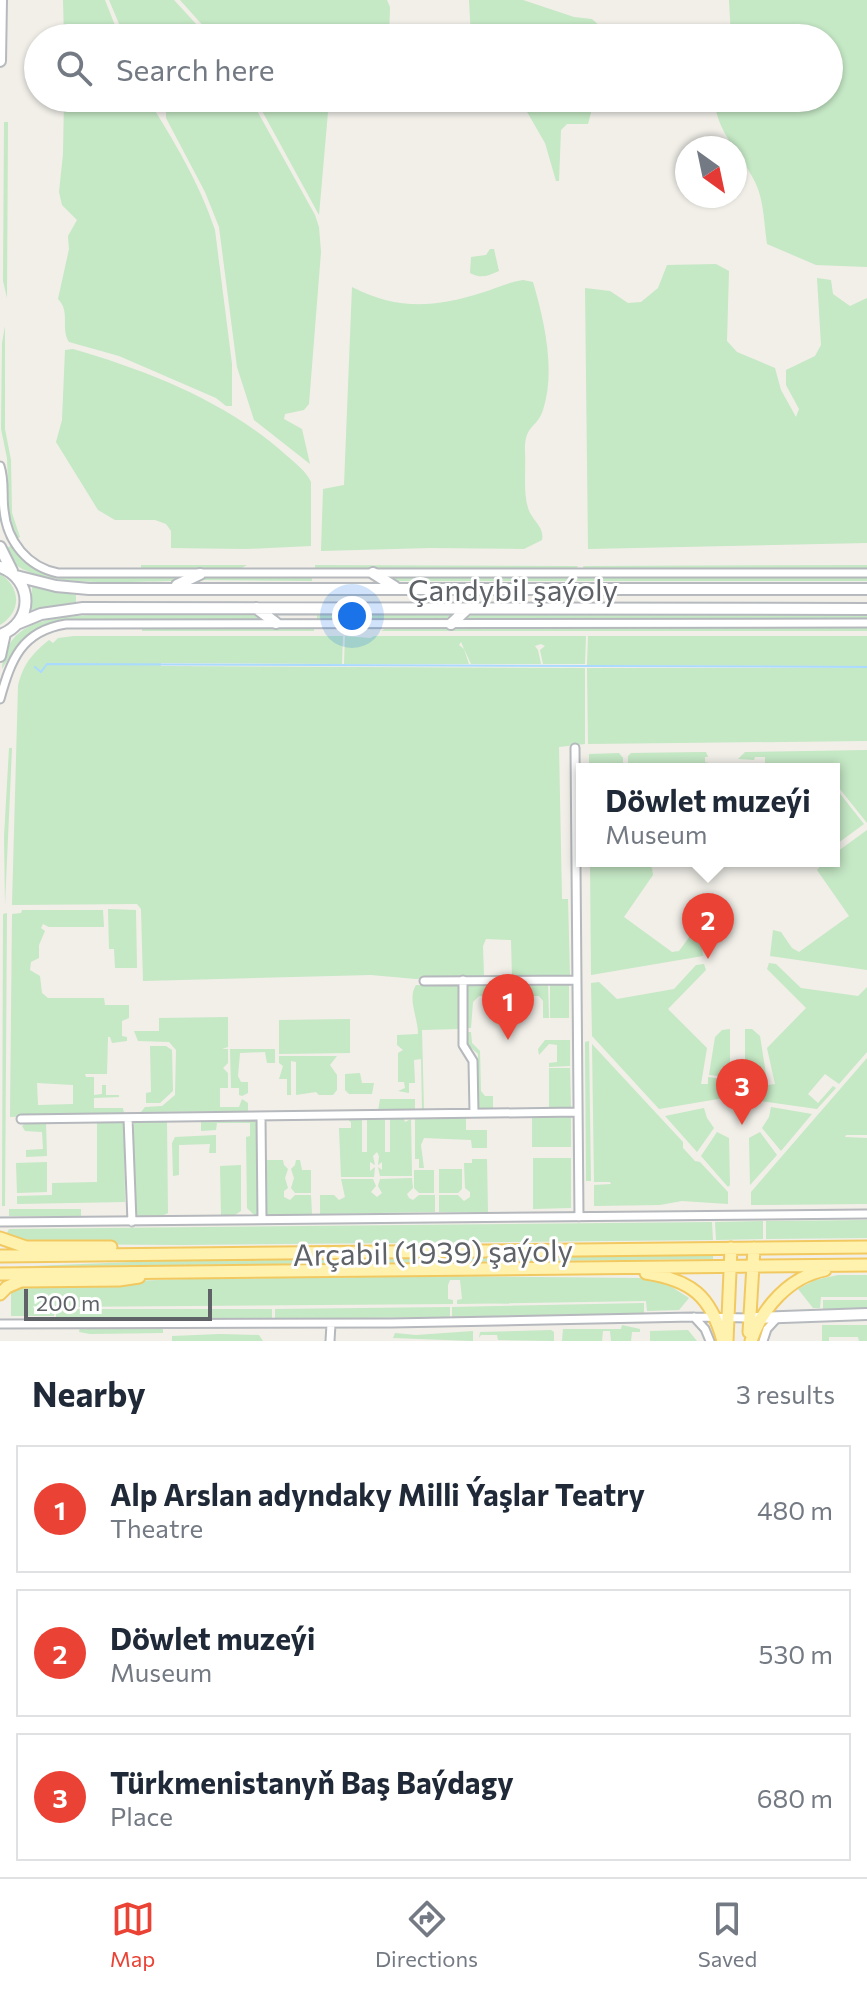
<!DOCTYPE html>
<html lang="en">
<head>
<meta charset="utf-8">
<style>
  :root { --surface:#fff; --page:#f2f2f3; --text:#1f2937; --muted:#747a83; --line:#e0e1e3; --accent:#ea4335 }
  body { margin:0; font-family:Commissioner,sans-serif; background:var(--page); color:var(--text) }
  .compass { position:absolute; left:675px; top:136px; width:72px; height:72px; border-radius:50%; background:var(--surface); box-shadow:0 2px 6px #0004; rotate:147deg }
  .scale { position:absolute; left:24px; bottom:20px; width:188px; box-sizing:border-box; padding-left:8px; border:4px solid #5f6368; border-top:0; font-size:22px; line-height:28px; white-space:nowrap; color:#5f6368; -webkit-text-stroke:6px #fff; paint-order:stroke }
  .you { position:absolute; left:352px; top:616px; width:28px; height:28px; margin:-20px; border:6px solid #fff; border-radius:50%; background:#1a73e8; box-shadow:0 0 0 12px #1a73e833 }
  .badge { display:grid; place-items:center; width:52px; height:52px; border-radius:50%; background:var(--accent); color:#fff; font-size:26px; font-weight:700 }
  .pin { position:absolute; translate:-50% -66px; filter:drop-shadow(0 2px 4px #0008) }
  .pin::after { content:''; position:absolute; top:42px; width:28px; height:24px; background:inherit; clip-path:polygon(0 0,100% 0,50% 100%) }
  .popup { position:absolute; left:576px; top:763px; width:264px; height:104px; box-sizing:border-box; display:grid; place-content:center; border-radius:0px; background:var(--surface); filter:drop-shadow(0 2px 6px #0005); font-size:26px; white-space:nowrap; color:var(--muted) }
  .popup b { font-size:30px; color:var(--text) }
  .popup::after { content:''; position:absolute; left:50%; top:100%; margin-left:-16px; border:16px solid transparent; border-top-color:var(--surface) }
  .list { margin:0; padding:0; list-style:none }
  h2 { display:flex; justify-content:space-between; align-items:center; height:104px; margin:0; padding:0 32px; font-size:34px }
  h2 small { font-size:26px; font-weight:400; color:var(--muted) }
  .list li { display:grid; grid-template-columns:52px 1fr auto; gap:24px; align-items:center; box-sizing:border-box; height:128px; margin:0 16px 16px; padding:0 16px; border:2px solid var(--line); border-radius:0px }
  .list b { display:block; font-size:30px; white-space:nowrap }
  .list p { margin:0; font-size:26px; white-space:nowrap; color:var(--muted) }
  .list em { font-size:26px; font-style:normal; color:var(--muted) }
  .icon { flex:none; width:44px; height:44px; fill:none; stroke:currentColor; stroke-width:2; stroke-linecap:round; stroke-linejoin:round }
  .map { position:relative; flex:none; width:867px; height:1341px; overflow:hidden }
  .search { position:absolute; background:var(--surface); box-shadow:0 2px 6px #0004; left:24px; right:24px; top:24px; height:88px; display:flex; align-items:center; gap:20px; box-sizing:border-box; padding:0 28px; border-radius:44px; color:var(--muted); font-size:30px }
  .sheet { height:536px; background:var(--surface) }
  nav { display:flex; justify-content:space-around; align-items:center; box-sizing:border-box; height:112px; border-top:2px solid var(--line); background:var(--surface); font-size:22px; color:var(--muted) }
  nav a { display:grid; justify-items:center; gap:4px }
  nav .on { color:var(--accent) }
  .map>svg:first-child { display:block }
  .green { fill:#c5e8c5; fill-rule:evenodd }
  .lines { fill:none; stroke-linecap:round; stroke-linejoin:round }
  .stream { stroke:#aadaff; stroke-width:2 }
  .street-casing { stroke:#b5b8bc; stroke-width:11 }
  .secondary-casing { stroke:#b6babf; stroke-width:14 }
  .primary-casing { stroke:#f2c960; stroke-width:15 }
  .street { stroke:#fff; stroke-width:7 }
  .secondary { stroke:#fff; stroke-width:10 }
  .primary { stroke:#fff2af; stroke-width:11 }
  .labels { text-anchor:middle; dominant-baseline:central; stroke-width:6; stroke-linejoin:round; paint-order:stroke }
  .street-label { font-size:30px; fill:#5f6368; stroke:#fff }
</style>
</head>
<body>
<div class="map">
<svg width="867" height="1341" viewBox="0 0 867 1341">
  <rect width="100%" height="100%" fill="#f1efe8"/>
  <path class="green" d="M63,0H105L120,38H64Z
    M109,0H174L209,38H125Z
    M180,0H387L390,7L389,38H214Z
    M469,0H523L574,17L592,19L601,27L603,38H471Z
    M729,0H867V267L816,265L767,244C764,224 764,200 755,182C740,151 717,134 714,98H829V38H731Z
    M64,98H147C173,139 200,184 215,230L232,364V406H226L216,398L119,356L69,342C60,328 71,312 58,299L69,249L68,236L77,220L62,205L59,192L63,154Z
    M175,98H250L315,215L319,227L321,252L309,404L304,410L285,414L284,419L302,429L310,464L254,420L237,367L219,227L205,192L166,118V105Z
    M255,98H338L328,112L319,215Z
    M519,98H591V113L588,124H567L561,130L559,181H556L545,143Z
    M4,122H8L7,298L3,281Z
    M490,249H494L499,271C488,276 481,279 470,273L471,257L486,255Z
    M716,264L729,271L727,341L737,352L775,368L781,390L796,417L799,409L786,385V370L815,356L821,345L817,278L831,280L833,294L850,306L867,298V543L588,549L585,288L610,291L628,303L641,302L658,288L667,265Z
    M523,280L533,282C544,320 556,370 543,410C536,430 524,424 525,453C526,470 523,492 528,508C532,521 545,527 542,540L524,549L430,548L321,551L323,489L344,485L352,287C397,310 433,308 481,293C495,289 508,282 523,280Z
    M5,326V429L11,460L12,513L20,537L17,539L9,513L7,458L1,429L2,343Z
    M73,349C149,371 227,402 286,455C295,463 306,471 311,482V546L246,549L171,548V531L166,524L155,520H115L98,510L56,442L62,420L65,350Z
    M11,546L28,564L54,576L187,577L175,581C137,581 44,589 15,564C11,560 9,554 6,548Z
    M141,565H247L240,569H141Z
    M315,565L578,566L576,569H315Z
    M867,565V569L584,570L583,566Z
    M0,574C21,587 22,612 0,625Z
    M204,577L312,578V581L196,580Z
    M390,577H867V581H398Z
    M32,587L76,595V602L31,610Z
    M90,615H253L264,619L58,621C29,629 17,646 2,669C7,620 50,618 90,615Z
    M317,615H451V616L445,619H317Z
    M471,615H867V619H465Z
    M142,627H314V631H142Z
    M388,627H867V631H381Z
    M74,636H343L342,664L161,663V666L585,668V744L559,747L562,899H568L570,976L512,977L511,940L486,939L483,946L484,976L505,977L416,979L371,975L143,981L141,909L137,904L12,905L18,686C23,664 32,654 49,640L53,643L58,638Z
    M345,636L370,638L374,636H586L585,664H543L540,650L545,646L541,644L535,646L531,641L538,650L541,664H471L461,642L459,645L464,649L469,664H344Z
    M588,636H867V666L587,665Z
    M587,668H867V741L588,744Z
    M9,748H12L5,905L4,837Z
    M867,750V823L835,783L834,769H765V757H755L754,760L738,759L745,752Z
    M706,752L708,757H705V762L709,763V769H628V756L631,753Z
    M619,753L623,758V767L589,769V754Z
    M834,786L864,824L834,846Z
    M867,830V970L770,956L773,930L781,932L792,948L799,952L849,916L817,870L825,861H834V854Z
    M590,861H643L652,868L653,875L624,917L672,952L679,951L693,932L700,931L703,956L591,975Z
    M108,909L136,910L137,968H115L114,949H109Z
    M22,910H103L104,927H49L43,924L41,928L45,931L39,945V958L31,962L30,970L40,976L42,993L48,998H104L105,1005H129V1018L122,1021V1036L127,1037V1041L112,1043L110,1037H108L107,1074H85L86,1077H94V1095L102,1094V1085H106V1095H119V1097L94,1098V1108H123L124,1113L10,1117L12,914L21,913ZM37,1083L73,1085V1104L38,1105Z
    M7,913L5,1206H2L3,914Z
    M769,963L776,964L801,988L858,996L867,987V1052L839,1084L825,1074L808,1094L818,1103L833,1086L836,1088L817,1109L745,1099L746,1080L767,1077L768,1085L775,1084L767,1048L806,1008L767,969Z
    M704,964L706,970L668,1009L707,1048L701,1084H708V1077L730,1080V1097L659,1109L592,1036L591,983L599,982L617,999L674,989L696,965Z
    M548,983L549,1018H543V1001L539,996H514V984Z
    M550,983H569V1018H550Z
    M502,984V996H479L473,1002L471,1028H468L467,984Z
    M416,985H458V1029L422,1030L424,1110H422L421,1059L414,1060L415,1083H409V1093L398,1091L405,1088L404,1082H398V1053L403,1050L397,1045V1035L418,1034C418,1017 407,999 416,985Z
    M228,1017V1047L222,1049H228V1063L223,1068L228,1073V1088H220V1107H239L242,1099L248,1103V1111L141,1112L145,1107L162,1106L175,1095L176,1050L169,1042L138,1041L134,1031H159V1018Z
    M350,1019V1053L279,1054V1020Z
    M730,1029V1077L709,1075L715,1037L722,1030Z
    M745,1029H752L760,1036L766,1074L745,1077Z
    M468,1032H471L472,1043L480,1051L481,1091L485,1096H493V1108L478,1109V1054L468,1045Z
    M545,1040H570V1066L549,1067V1063L557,1062V1045L549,1044L539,1055L538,1049Z
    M589,1041L591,1181H586L585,1042Z
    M592,1044L683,1142V1148L695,1161L700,1162L728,1192V1204L682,1201L660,1205L594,1206V1185L611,1184L610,1182H594Z
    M150,1046H166L172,1050L173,1091L160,1103H146V1093L151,1092Z
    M230,1049H275V1063H267L265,1052L240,1053L238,1076L241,1082H248V1093L242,1096L239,1095V1088H231Z
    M279,1056H337L330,1065L337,1075V1090L333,1095H319L316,1092L296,1095V1062L291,1061V1095H287V1079H279L283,1066L279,1063Z
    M867,1058V1135H846L845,1137L867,1138V1204L751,1205V1192Z
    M549,1068H570L571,1107L549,1108Z
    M360,1073L362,1083H374L372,1094H349L345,1090V1074Z
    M380,1099H415V1111H378Z
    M771,1107L812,1114L781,1151L762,1128L769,1117Z
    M704,1108L707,1118L714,1128L697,1152L665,1116Z
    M532,1117H571V1147H532Z
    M466,1118V1130H487V1148H472L471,1140L424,1138L421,1145L424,1168H419V1159H415V1119Z
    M347,1119H362V1152H367V1120H385V1152H390V1119H404L405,1122L411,1119L412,1176H380L378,1167L382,1170V1162L378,1165L379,1156L377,1152L373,1156L375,1165L370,1162V1171L375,1167L374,1177H341L339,1128H351V1122Z
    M257,1121L259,1215H254L247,1208L246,1137L250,1136V1123H217L216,1130L201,1131V1122Z
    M27,1122H46L47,1156L26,1157V1150L43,1149L42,1132L25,1131L22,1126Z
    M158,1122H167L168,1213C160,1218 143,1218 134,1214V1123Z
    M97,1123H124L125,1202L17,1204V1196L52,1195V1183L97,1182Z
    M717,1132L729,1138L730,1185L728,1187L701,1156Z
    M760,1132L777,1155L750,1185L749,1138Z
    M216,1135V1153H209L210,1144L179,1145V1175L173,1176L172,1143L175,1137Z
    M533,1158H571V1208L533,1209Z
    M472,1159H487L488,1212H439V1195H458L464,1201L470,1197V1192L465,1188L464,1163H472Z
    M266,1160H283L284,1165L288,1169L285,1178L288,1188L284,1191V1197L290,1200L295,1195H311L312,1214L266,1215Z
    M296,1160H300L302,1170H311V1193H295L291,1188L294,1178L291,1169L295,1165Z
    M47,1162V1192L17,1193L16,1163Z
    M241,1165V1211L235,1215H221L220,1166Z
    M462,1169V1189L458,1193H439V1169Z
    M414,1170H434V1193H419L414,1188Z
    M412,1178L413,1188L407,1194L409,1198L413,1200L419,1195H435V1212L320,1214V1195H334L339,1200L345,1197L341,1179H373L376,1186L371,1192L377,1197L382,1193L378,1186L380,1179Z
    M9,1209H81V1216H9Z
    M867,1220V1238L766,1239V1221Z
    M763,1221V1239L716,1240L715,1222Z
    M712,1222L713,1240L183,1245L29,1244L5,1237L9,1229Z
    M713,1254V1259L7,1267L184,1260Z
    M838,1275H867V1297H821L820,1308H813L798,1289L815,1280Z
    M445,1276L641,1278L667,1284L689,1298L679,1310L647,1311L646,1301L457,1304V1300L462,1299L460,1280H450L448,1285V1299L453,1300V1304L55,1307L54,1316H11V1288L17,1285L187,1279Z
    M823,1300H867V1310H823Z
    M644,1303V1313L452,1317V1307Z
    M450,1307V1317L275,1319V1309Z
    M56,1309H272V1319H56Z
    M622,1325L640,1329V1332H632L631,1341H611L610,1331H603L602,1341H562L563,1329H621Z
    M822,1325H867V1341H859L858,1337H829V1341H822Z
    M80,1327H163V1333L90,1334L79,1332Z
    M551,1330L554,1332V1341L498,1340L497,1335H481L479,1338L480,1332Z
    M688,1330L697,1341H650V1331Z
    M473,1331V1341L393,1338L395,1333L416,1335Z
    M220,1334L259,1335L263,1341H172V1336Z"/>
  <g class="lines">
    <path class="stream" d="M35,667L41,672L47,664L867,667"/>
    <g class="street-casing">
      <path id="street" d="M0,466C5,481 2,495 4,510C7,542 28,567 58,573H867
        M0,699C11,660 21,631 66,624L867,623
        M575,748L579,1217
        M463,980V1045L473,1061L474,1113
        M424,981L577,980
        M261,1117L262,1219
        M128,1118L132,1222
        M21,1119L578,1112
        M0,1222L867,1214
        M694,1317L705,1329L710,1341
        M0,1324L391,1323L694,1317L751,1318
        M330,1341L331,1324
        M763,1341L767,1329L778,1317"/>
    </g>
    <g class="secondary-casing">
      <path id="secondary" d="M0,61L1,0
        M0,547L12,571
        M0,567C34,579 34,623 0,635
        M373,573L395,587
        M16,576L56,586L89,589H867
        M177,585L200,574
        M256,608L276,623
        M19,623L41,614L83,608L867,609
        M451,624L467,609
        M0,656L5,633
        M757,1318L867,1314"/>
    </g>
    <g class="primary-casing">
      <path id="primary" d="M0,1238L26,1247H111
        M0,1256L867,1247
        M646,1273C691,1280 711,1296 723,1341
        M0,1274L867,1265
        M0,1294L7,1287L21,1281L119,1280L139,1277
        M749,1332L754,1248
        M727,1341L731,1248
        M751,1341C762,1308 789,1277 825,1270"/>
    </g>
    <use href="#street" class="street"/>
    <use href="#secondary" class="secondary"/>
    <use href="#primary" class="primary"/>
  </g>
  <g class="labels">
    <g class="street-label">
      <text x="513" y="588">Çandybil şaýoly</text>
      <text transform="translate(433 1251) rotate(-1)">Arçabil (1939) şaýoly</text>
    </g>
  </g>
</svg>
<svg class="compass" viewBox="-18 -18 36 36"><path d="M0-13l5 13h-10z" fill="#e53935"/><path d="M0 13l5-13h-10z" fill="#747a83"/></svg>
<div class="scale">200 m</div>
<div class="you"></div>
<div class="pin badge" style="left:508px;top:1040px">1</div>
<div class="pin badge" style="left:708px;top:959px">2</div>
<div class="popup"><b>Döwlet muzeýi</b>Museum</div>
<div class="pin badge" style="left:742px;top:1125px">3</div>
<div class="search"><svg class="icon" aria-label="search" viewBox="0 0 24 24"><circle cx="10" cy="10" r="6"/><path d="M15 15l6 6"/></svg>Search here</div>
</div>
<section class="sheet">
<h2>Nearby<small>3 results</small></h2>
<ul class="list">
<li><span class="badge">1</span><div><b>Alp Arslan adyndaky Milli Ýaşlar Teatry</b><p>Theatre</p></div><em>480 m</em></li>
<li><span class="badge">2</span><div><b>Döwlet muzeýi</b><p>Museum</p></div><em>530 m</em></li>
<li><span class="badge">3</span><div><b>Türkmenistanyň Baş Baýdagy</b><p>Place</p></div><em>680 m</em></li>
</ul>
</section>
<nav>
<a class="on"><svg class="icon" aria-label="map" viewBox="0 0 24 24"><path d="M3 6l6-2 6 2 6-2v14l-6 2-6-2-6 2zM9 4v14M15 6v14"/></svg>Map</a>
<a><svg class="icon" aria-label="directions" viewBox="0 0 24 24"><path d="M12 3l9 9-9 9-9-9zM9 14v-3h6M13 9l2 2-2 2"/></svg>Directions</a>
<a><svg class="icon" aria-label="saved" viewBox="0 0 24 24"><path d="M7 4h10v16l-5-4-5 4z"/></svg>Saved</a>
</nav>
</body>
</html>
